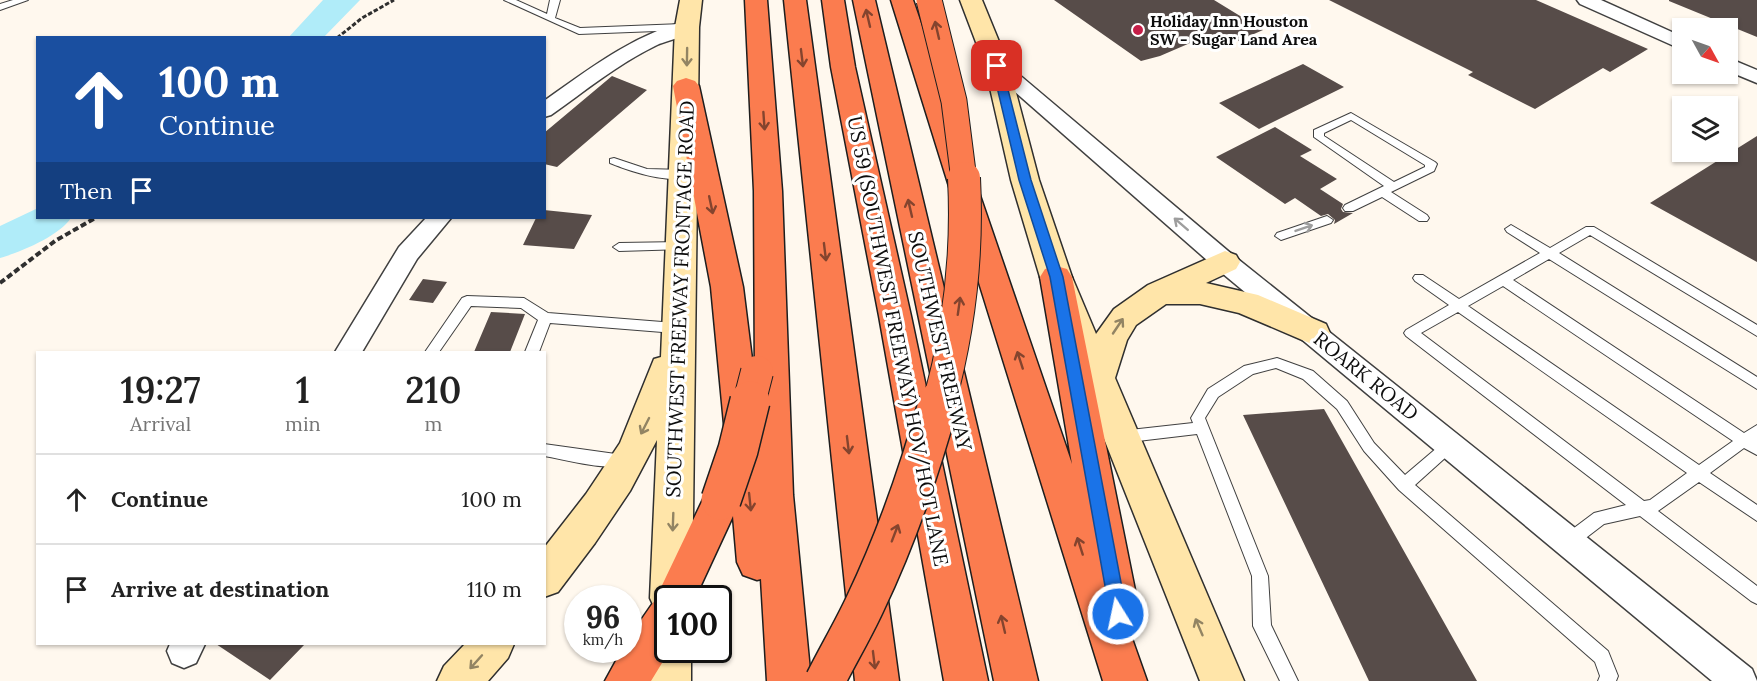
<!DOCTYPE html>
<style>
body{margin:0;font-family:Lora,serif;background:#f2f2f2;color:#222;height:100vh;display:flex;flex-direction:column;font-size:22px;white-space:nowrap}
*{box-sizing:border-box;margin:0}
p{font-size:20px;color:#767676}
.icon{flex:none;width:33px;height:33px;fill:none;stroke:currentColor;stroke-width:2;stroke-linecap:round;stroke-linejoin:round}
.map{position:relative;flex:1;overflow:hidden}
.side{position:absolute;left:36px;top:351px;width:510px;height:294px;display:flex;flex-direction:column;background:#fff;border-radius:0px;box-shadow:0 2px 4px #0004}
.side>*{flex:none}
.banner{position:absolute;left:36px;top:36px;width:510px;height:183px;border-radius:0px;box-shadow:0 2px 4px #0004;background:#1a4fa0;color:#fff;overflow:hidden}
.needle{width:39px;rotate:130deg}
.fabs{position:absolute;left:1672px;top:18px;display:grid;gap:12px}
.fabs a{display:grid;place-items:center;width:66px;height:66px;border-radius:0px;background:#fff;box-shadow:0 2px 4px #0004;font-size:30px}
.speed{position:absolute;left:564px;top:585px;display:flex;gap:12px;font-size:30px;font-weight:700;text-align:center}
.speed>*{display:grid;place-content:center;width:78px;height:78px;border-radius:50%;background:#fff;box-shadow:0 2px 4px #0004;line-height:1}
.speed small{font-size:15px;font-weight:400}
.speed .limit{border:3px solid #111;border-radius:9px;background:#fff;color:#111}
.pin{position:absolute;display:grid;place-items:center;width:51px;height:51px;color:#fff;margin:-26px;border-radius:12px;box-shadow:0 3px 9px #0006}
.me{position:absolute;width:66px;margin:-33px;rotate:350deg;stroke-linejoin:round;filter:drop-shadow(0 0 4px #0008)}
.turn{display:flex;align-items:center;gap:21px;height:126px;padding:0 24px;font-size:27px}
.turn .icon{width:78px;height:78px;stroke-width:2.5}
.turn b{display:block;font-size:42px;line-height:51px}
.then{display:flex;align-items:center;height:57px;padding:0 24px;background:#0003;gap:12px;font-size:22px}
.eta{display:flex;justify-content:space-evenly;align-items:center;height:102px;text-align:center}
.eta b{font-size:36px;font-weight:600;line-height:42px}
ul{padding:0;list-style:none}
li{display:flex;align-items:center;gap:18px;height:90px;padding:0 24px;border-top:2px solid #e0e0e0}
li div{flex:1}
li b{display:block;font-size:22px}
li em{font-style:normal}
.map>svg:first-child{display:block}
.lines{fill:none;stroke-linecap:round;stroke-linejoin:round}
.river{fill:#b0ecf9;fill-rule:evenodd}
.building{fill:#574c49}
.lane-casing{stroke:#404040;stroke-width:2}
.street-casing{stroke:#404040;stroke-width:3}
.secondary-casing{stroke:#2f2f2f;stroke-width:3}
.highway-casing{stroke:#1e1e1e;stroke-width:3}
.path-far1{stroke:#2f2f2f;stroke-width:3;stroke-dasharray:4.5 2;stroke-linecap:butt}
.path{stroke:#2f2f2f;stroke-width:4;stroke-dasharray:6 3;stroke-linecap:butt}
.lane{fill:#fff;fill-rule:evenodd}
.street{fill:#fff;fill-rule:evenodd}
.secondary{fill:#ffe5a9;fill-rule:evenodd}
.highway{fill:#fb7c4f;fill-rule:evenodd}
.highway-bridge-far2-casing{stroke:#1e1e1e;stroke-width:27;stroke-linecap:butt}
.highway-bridge-far1-casing{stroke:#1e1e1e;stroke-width:34;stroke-linecap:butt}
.highway-bridge-casing{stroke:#1e1e1e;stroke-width:42;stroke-linecap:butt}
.highway-bridge-far2{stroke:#fb7c4f;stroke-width:25}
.highway-bridge-far1{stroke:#fb7c4f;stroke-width:32}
.highway-bridge{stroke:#fb7c4f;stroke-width:39}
.oneway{stroke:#84442e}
.oneway2{stroke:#928463}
.oneway3{stroke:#9e9e9e}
.route{fill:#1a73e8;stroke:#114b97;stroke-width:1.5}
.poi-dot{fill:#c51e47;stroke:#fff;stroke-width:2}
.labels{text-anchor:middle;stroke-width:6;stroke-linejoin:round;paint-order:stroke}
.far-poi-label{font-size:16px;font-weight:bold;fill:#0d0d0d;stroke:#fff;text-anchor:start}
.street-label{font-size:20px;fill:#0d0d0d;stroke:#fff}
</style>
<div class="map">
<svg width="1757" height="681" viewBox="0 0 1757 681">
<rect width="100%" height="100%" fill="#fff8ee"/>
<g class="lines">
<!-- river -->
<path class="river" d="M323,0h37l-37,38h-35z
M38,208v10h33c-12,18 -50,34 -71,40v-32z"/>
</g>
<!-- building -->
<path class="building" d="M1054,0h160l49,30 -25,11 -9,-4 -8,3 -10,-6 -51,22 -19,5z
M1329,0h207l112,49 -38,23 -7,-4 -68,41 -67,-34 5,-3z
M1669,0h88v37l-88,-36z
M1303,64l41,23 -85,42 -40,-26z
M612,76l35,14 -90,77 -13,-3v-31z
M1275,127l37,23 -12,6 37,23 -17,10 23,15 -2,5 2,3 10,1 -19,11 1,-4 -7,-6 -7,2 -26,-18 -10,6 -69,-47z
M1757,136v126l-107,-59 40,-25z
M544,210l48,5 -18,34 -51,-4 13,-27h8z
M423,279l24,3 -14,21 -24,-3z
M491,312l34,2 -15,38h-36z
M1324,409l153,272h-108l-126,-266z
M216,644h89l-35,36z"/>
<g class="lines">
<!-- lane casing -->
<g class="lane-casing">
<path id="lane" d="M13,0h15l-28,10v-6z
M504,0h12l31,14 3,-14h10l-5,18 25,10 102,-4 5,3 -5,3 -103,4z
M1351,113l84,49 2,2 -3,7 -43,21 36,23 2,3 -2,3h-8l-37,-24 -29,14h-8l-2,-3 2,-3 39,-19 -70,-49v-7zM1351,120l74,45v2l-31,15 -70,-46v-3z
M614,158l33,11 37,1 6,4c-15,13 -63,-4 -80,-11v-4z
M1327,216l6,4 -2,3 -50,17 -6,-4 2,-3z
M1511,225l39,23 36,-21h8l163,98v11l-167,-101 -31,18 198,124v12l-208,-130 -36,21 231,153 13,-8v30l-13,-7 -34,25 47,32v16l-58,-39 -41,29 99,75v18l-6,-3 -111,-85 -36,8 -30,23 -6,2 -6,-2 -2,-5 2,-5 32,-24 32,-8 -220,-169 -2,-3 2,-3 43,-25 -34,-24 -2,-3 2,-3h8l36,24 81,-46 -33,-21 -2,-3zM1503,286l230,155 -34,24 -231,-159zM1458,312l229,161 -37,27 -6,1 -223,-168z
M681,242l4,1 2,3 -2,3 -66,2 -6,-4 6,-4z
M467,296l57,2 24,15 127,10 7,5 -7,5 -125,-10 -11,29h-14l13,-32 -17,-12 -50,-2 -32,46h-14l37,-54z
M1277,358l36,13 34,30 27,42 31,32 40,-34 5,-2 5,2 2,4 -2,4 -40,36 193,166 10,25 -2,5h-18l2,-5 -5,-14 -196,-172 -35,-39 -27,-42 -34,-30 -27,-11 -23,6 -35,23 -13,21 63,158 3,49 27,56h-18l-27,-55 -1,-50 -55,-142 -76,9 -5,-2 -2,-4 2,-4 5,-2 72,-8 -2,-5 17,-29 36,-23z
M544,444l86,12 3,4 -3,4c-22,8 -62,-4 -86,-8z"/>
</g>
<!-- street casing -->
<g class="street-casing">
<path id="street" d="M1577,0h24l82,37v13l-103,-46z
M687,21l7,2 3,4c-7,10 -31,13 -42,19 -37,18 -70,45 -104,69l-7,2v-16c45,-32 89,-66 143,-80z
M1728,58l29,12v13l-29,-12z
M997,60l7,2 230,194 518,413 5,12h-45l-496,-413 -226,-198 -3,-4 3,-4z
M426,218h25l-34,41 -55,93h-27l64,-105z
M170,644h35l-9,19 -12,5 -12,-5 -5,-12z"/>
</g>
<!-- secondary casing -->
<g class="secondary-casing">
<path id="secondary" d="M680,0h22l-3,27 -7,571h-24v18l-12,-5 -6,-13 7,-158 -27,51 -35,52 -37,49 -14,5v-49l42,-54 34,-51 34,-84 7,-2 14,-330z
M960,0h22l27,66 30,114 33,97 24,57 18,-25 34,-24 77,-34 11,4 4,7 -4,7 -30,14 52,12 68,29 4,9 -4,9 -12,3 -75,-32 -39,-9h-34l-30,21 -9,15 -12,38 129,303h-44l-160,-404 -29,-97 -26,-114z
M668,631v19h23v31h-44l2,-31 6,-14z
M465,644h49l-6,14 -20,23h-51l7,-15z"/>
</g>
<!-- highway casing -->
<g class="highway-casing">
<path id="highway" d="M745,0h22l15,191 11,304 18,186h-44l-6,-102 -4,1 -14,-5 -6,-13 -4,-46 -38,82h-27v52h2l-19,31h-46l17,-31h6v-11l27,-39 53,-111 13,-5 9,3 -19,-200 -38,-201 4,-5 9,-3 9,3 4,5 44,201 12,96 -1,-192z
M784,0h22l93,681h-44z
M822,0h22l11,67 56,249 77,365h-44l-65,-365 -48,-249z
M853,0h22l163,681h-44z
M891,0h22l159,464 -32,-187 5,-8 11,-3 11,3 5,8 65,323 -6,13 -7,3 23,65h-44z"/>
</g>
<!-- path-far1 -->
<path class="path-far1" d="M337,38l25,-20 32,-18"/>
<!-- path -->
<path class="path" d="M0,283l55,-42 40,-23"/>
<!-- lane -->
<use href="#lane" class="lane"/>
<!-- street -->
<use href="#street" class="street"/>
<!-- secondary -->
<use href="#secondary" class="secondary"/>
<!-- highway -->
<use href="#highway" class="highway"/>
<!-- highway-bridge-far2 casing -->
<g class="highway-bridge-far2-casing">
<path id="highway-bridge-far2" d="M929,0l25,101 10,79"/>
</g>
<!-- highway-bridge-far1 casing -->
<g class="highway-bridge-far1-casing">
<path id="highway-bridge-far1" d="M749,403l8,-31
M939,403c20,-73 29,-149 25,-225"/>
</g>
<!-- highway-bridge casing -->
<g class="highway-bridge-casing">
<path id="highway-bridge" d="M721,500l17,-50 12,-49
M825,681c13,-26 28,-51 40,-77 31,-65 55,-134 74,-203"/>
</g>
<!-- highway-bridge-far2 -->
<use href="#highway-bridge-far2" class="highway-bridge-far2"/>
<!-- highway-bridge-far1 -->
<use href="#highway-bridge-far1" class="highway-bridge-far1"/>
<!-- highway-bridge -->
<use href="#highway-bridge" class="highway-bridge"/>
</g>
<!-- one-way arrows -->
<defs><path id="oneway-shaft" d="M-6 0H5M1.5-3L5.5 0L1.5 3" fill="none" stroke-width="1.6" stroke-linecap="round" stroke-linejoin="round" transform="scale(1.5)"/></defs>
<g class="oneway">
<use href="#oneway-shaft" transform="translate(868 18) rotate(-103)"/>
<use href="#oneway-shaft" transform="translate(937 30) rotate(-103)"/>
<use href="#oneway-shaft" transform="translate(802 58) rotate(83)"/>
<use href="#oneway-shaft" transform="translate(764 121) rotate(86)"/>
<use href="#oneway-shaft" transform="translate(711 205) rotate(78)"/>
<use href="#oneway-shaft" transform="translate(910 208) rotate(-103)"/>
<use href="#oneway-shaft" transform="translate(825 252) rotate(83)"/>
<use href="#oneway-shaft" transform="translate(959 306) rotate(-82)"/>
<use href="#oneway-shaft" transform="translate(1020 360) rotate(-108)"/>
<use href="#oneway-shaft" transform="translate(848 445) rotate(83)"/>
<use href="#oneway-shaft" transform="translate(750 502) rotate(84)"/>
<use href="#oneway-shaft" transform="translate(895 533) rotate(-69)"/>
<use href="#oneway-shaft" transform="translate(1080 546) rotate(-108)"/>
<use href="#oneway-shaft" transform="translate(1003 624) rotate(-103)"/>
<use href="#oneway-shaft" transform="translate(874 660) rotate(83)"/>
</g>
<g class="oneway2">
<use href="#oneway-shaft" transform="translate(687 57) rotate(91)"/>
<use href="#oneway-shaft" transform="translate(1118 326) rotate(-56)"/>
<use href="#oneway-shaft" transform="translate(645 426) rotate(117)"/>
<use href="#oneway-shaft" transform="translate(673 522) rotate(92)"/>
<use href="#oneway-shaft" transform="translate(1199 627) rotate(-113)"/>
<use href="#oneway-shaft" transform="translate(476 662) rotate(132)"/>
</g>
<g class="oneway3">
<use href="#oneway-shaft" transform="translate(1181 224) rotate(-139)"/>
<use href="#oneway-shaft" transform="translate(1304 228) rotate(-19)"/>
</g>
<!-- route -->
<path class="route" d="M994,64l8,2 29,114 32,97 64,337 -3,5 -6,3 -6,-3 -2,-5 -60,-337 -31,-97 -27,-114z"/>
<!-- markers -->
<circle class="poi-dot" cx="1138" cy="30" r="6"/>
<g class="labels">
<!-- far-poi labels -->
<g class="far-poi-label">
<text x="1150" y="27">Holiday Inn Houston<tspan x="1150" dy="18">SW - Sugar Land Area</tspan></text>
</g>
<!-- street labels -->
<g class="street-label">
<text transform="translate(680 299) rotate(-88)" y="7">SOUTHWEST FREEWAY FRONTAGE ROAD</text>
<text transform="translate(898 341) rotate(79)" y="7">US 59 (SOUTHWEST FREEWAY) HOV/HOT LANE</text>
<text transform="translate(940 341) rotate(77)" y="7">SOUTHWEST FREEWAY</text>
<text transform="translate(1366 376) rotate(39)" y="7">ROARK ROAD</text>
</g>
</g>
</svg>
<div class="fabs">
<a><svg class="needle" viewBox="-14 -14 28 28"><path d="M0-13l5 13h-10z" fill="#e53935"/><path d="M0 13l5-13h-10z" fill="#767676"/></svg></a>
<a><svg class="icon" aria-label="layers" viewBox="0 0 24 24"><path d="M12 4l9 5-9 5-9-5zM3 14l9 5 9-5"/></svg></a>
</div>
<div class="speed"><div>96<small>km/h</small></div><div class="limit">100</div></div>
<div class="pin" style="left:997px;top:66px;background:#d93025"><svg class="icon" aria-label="arrive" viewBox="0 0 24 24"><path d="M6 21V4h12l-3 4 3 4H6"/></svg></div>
<svg class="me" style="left:1118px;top:614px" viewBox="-20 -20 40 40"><circle r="17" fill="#1a73e8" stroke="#fff" stroke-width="3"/><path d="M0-11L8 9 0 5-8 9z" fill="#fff"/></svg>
<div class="banner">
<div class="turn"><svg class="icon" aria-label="ahead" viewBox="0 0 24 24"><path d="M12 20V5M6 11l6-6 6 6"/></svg><div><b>100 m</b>Continue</div></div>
<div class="then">Then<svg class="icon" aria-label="arrive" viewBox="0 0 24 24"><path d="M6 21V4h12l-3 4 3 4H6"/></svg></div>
</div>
<section class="side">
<div class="eta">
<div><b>19:27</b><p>Arrival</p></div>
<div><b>1</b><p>min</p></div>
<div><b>210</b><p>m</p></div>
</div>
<ul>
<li><svg class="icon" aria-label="ahead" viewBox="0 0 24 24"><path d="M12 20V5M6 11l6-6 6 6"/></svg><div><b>Continue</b></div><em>100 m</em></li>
<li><svg class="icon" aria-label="arrive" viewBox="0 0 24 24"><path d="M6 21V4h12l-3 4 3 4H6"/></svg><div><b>Arrive at destination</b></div><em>110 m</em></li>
</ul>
</section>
</div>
